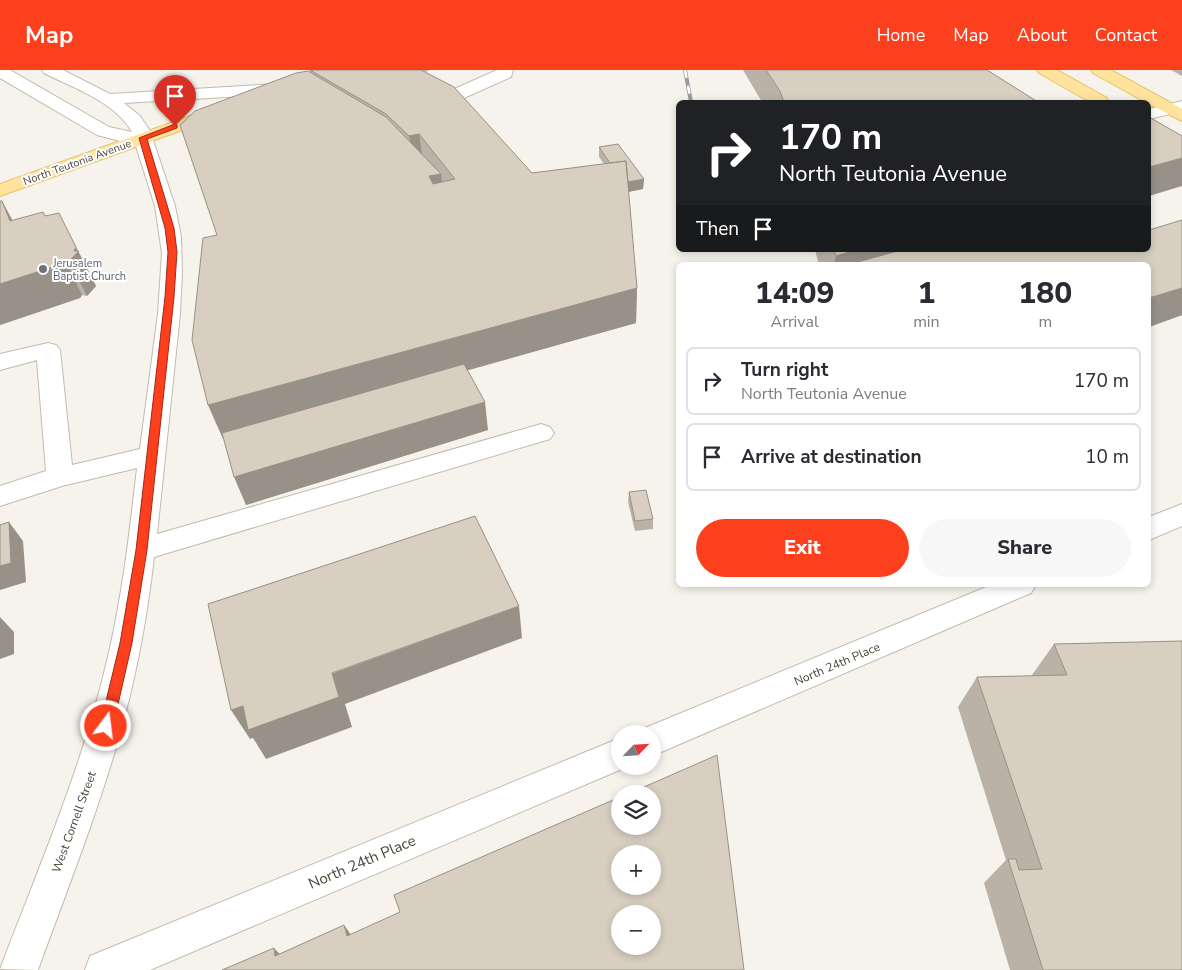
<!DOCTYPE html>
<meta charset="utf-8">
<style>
body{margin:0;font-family:"Nunito Sans",sans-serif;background:#f7f7f7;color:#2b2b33;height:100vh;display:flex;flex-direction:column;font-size:19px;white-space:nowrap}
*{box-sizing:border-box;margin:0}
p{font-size:16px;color:#7c7c81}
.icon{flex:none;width:28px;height:28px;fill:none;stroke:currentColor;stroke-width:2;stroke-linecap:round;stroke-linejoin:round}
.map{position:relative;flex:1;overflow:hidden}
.panel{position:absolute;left:676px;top:192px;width:475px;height:325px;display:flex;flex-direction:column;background:#fff;border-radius:8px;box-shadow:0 2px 8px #0003}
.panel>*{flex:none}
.guide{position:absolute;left:676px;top:30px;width:475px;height:152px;border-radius:8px;box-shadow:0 2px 8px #0003;background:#202124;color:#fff;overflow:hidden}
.needle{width:32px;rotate:65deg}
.controls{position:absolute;left:611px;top:655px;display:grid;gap:10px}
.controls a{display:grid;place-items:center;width:50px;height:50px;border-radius:50%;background:#fff;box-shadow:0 2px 8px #0003;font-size:25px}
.pin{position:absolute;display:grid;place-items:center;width:42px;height:42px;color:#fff;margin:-51px -21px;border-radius:50% 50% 50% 0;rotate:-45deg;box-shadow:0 0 5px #0007}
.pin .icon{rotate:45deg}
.me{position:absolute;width:55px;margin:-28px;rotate:15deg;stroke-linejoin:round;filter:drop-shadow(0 0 4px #0008)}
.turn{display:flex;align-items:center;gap:18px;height:105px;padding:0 20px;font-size:22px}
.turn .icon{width:65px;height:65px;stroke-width:2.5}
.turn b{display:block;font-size:35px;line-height:42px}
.then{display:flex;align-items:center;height:48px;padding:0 20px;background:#0003;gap:10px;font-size:19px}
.eta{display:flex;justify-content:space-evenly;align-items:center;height:85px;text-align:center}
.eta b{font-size:30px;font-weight:800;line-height:35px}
.button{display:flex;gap:10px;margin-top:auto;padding:10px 20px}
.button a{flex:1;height:58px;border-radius:30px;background:#fc3f1d;color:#fff;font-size:20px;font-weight:800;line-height:58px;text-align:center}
.button a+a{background:#f7f7f7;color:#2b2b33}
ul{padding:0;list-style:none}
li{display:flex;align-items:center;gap:15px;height:68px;margin:0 10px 8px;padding:0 10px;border:2px solid #e1e1e2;border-radius:8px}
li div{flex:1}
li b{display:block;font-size:19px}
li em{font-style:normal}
header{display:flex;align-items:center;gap:30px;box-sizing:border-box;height:70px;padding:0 25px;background:#fc3f1d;color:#fff}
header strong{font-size:24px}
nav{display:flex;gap:28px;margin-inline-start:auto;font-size:18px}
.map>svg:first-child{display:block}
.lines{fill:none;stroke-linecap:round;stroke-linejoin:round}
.minor-casing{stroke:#c2bbae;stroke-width:2}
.major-casing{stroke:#e6c16a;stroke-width:2}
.minor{fill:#fff;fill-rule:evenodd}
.major{fill:#ffe39c;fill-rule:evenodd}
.rail-casing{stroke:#9a9a9a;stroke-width:4}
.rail{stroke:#fff;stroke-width:2.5;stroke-dasharray:8;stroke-linecap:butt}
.wall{fill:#bab2a6}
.shaded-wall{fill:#979187}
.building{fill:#d8cfc1;stroke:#979187;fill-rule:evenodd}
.route{fill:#fc3f1d;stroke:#a42913}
.worship-dot{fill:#6b7280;stroke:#fff;stroke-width:2}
.labels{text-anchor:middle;stroke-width:4;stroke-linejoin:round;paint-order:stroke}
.far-street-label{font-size:11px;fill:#4b4439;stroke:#fff}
.far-worship-label{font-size:11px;fill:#5b616d;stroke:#fff;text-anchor:start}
.street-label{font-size:12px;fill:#4b4439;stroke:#fff}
.near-street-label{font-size:15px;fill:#4b4439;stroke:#fff}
</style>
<header>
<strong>Map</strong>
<nav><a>Home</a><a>Map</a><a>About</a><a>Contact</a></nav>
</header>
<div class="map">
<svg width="1182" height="900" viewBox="0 0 1182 900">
<rect width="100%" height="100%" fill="#f6f3ec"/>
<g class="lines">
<!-- minor casing -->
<g class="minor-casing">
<path id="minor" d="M0,0h10l99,57 23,5c-18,-31 -57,-43 -88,-59l-2,-3h21l47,24 166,-10 6,1 2,4 -2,4 -6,1 -152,9 16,13 10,15 25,75 6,31 1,36 -2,41 -23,220 384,-110 9,3 4,6 -4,6 -396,118c-7,63 -19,126 -37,187 -22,76 -52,151 -79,226l-38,-1c37,-97 78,-192 103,-292 18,-69 26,-139 34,-209l-75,18 -62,20v-20l46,-15 -9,-111 -37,10v-16l48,-11 8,2 4,5 12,115 68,-16 18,-135 4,-61 -7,-47 -20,-63 -15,-2 -23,-6 -97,-57z
M497,0h16l-2,7 -65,29h-12l-2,-4 2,-4z
M1182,31v10l-33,8v-10z
M1182,434v22l-33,14v-23z
M991,515h45l-5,8 -379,163v-22h-13l1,-4z
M620,668v28h9l-479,204h-65l5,-14z"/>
</g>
<!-- major casing -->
<g class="major-casing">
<path id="major" d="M1037,0h20l50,28 2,4h-19l-51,-29z
M1091,0h20l71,39v12l-33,-17v-2h-4l-52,-29z
M215,37l6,1 3,4 -3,4 -221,80v-12z"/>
</g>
<!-- minor -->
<use href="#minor" class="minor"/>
<!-- major -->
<use href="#major" class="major"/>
<!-- rail casing -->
<g class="rail-casing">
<path id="rail" d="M685,0l6,32"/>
</g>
<!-- rail -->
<use href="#rail" class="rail"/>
</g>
<!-- wall -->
<path class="wall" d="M309,0h121l-5,2 107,101 72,-9 -5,-7v-10l45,32 -1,10 -15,3 9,96 -1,35 -169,47 21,60 -242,75 -22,-66h-1l87,-367z
M743,0h244l51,32h-276z
M1171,0h11v6z
M2,131l11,20 32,-5 33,35 18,35 -9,10 -5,-1 -2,3 -80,27z
M1182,150v95l-33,12v-62h-330l-4,-15h334z
M629,422l24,27v10l-18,2 -7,-29z
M1182,571v329h-172l-26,-87 22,-23 -48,-153 19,-30 55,-1v-1l22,-31z"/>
<!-- shaded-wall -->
<path class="shaded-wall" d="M419,64l5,33 -9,2 -6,-33z
M1182,88v28l-33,10v-29z
M441,104l4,33 -16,-31z
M644,109l-1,10 -20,4v-10z
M2,131l18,34 -10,-14z
M76,177l20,39 -9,10 -18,-35z
M856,180h109l-52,15h-79l2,-9z
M65,190l17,35 -2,3 -80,27v-41z
M637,218l-1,35 -413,116 -15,-34z
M1182,218v27l-33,12v-29z
M485,332l3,28 -242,75 -12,-28z
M9,452l14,19 3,41 -26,8v-24z
M519,536l3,32 -177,66 7,23 -86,32 -13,-21 -3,1 -19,-29z
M0,547l14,15v22l-14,5z
M344,855l15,21 -12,-10z
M274,878l19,20 -18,-12z"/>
<!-- building -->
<path class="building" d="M310,0h111l33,17 78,86 94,-12 11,127 -429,117 -16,-65 11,-102 14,-3 -37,-110 15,-14 101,-38 12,-2 78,46 55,57 -12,2 4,8 22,-5 -36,-45 -10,2 -23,-22z
M766,0h221l51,32h-254l-4,-11z
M1149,47l33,19v22l-33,9z
M618,74l26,35 -16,3 -2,-21 -16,2 -11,-16z
M0,131h2l8,20 33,-9 2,4 14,-3 17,34 -2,4h5l-10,10 -4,-1 -3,4 -62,20z
M1182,150v68l-33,10v-33h-302l54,-15h248v-20z
M834,180h22l-20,6z
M464,294l21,38 -251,75 -12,-44z
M646,420l7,29 -18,2 -6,-29z
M475,446l44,90 -187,67 7,24 -91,33 -5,-24 -12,4 -23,-106z
M9,452l2,41 -11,3v-41z
M1182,571v329h-139l-35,-111h8l3,11 23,-1 -65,-192 90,-2 -13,-31z
M717,685l27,215h-522l52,-22 1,8 69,-31 3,11 53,-24 -6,-17 226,-98v29h32v-32h-24zM620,784h32v32h-32zM620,844h32v32h-32z"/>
<!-- route -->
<path class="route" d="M175,54l2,1v3l-30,11 27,89 3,24 -3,45 -27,253 -15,93 -19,83 -2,4 -5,2 -4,-2 -2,-4 20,-83 16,-93 29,-253 3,-45 -3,-24 -26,-90z"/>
<!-- markers -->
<circle class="worship-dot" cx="43" cy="199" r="5"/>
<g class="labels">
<!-- far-street labels -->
<g class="far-street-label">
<text transform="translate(77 92) rotate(-20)" y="4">North Teutonia Avenue</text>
</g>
<!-- far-worship labels -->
<g class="far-worship-label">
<text x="53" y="197">Jerusalem<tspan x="53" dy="13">Baptist Church</tspan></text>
</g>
<!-- street labels -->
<g class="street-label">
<text transform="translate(837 594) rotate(-23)" y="4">North 24th Place</text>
<text transform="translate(74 752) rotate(-70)" y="4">West Cornell Street</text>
</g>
<!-- near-street labels -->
<g class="near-street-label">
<text transform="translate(362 792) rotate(-23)" y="5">North 24th Place</text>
</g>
</g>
</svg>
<div class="controls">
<a><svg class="needle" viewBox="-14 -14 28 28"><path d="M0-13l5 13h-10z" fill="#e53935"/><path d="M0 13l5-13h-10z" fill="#7c7c81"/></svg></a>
<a><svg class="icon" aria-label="layers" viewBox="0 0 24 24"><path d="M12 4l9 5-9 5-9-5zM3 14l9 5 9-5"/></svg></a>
<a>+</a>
<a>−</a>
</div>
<div class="pin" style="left:175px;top:56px;background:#d93025"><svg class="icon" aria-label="arrive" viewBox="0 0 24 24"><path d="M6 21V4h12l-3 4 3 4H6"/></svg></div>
<svg class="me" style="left:106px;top:656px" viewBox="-20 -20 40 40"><circle r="17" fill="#fc3f1d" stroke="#fff" stroke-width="3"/><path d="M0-11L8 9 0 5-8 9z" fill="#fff"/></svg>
<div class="guide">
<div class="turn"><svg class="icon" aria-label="right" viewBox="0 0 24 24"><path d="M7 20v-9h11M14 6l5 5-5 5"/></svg><div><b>170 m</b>North Teutonia Avenue</div></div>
<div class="then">Then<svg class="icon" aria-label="arrive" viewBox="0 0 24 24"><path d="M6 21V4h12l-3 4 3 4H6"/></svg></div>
</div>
<section class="panel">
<div class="eta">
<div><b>14:09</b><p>Arrival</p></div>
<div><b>1</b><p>min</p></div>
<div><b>180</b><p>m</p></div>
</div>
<ul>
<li><svg class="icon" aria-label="right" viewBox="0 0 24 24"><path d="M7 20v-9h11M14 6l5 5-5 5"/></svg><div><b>Turn right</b><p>North Teutonia Avenue</p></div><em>170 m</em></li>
<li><svg class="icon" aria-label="arrive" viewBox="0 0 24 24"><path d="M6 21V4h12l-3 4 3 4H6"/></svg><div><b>Arrive at destination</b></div><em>10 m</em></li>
</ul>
<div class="button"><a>Exit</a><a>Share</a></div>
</section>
</div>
